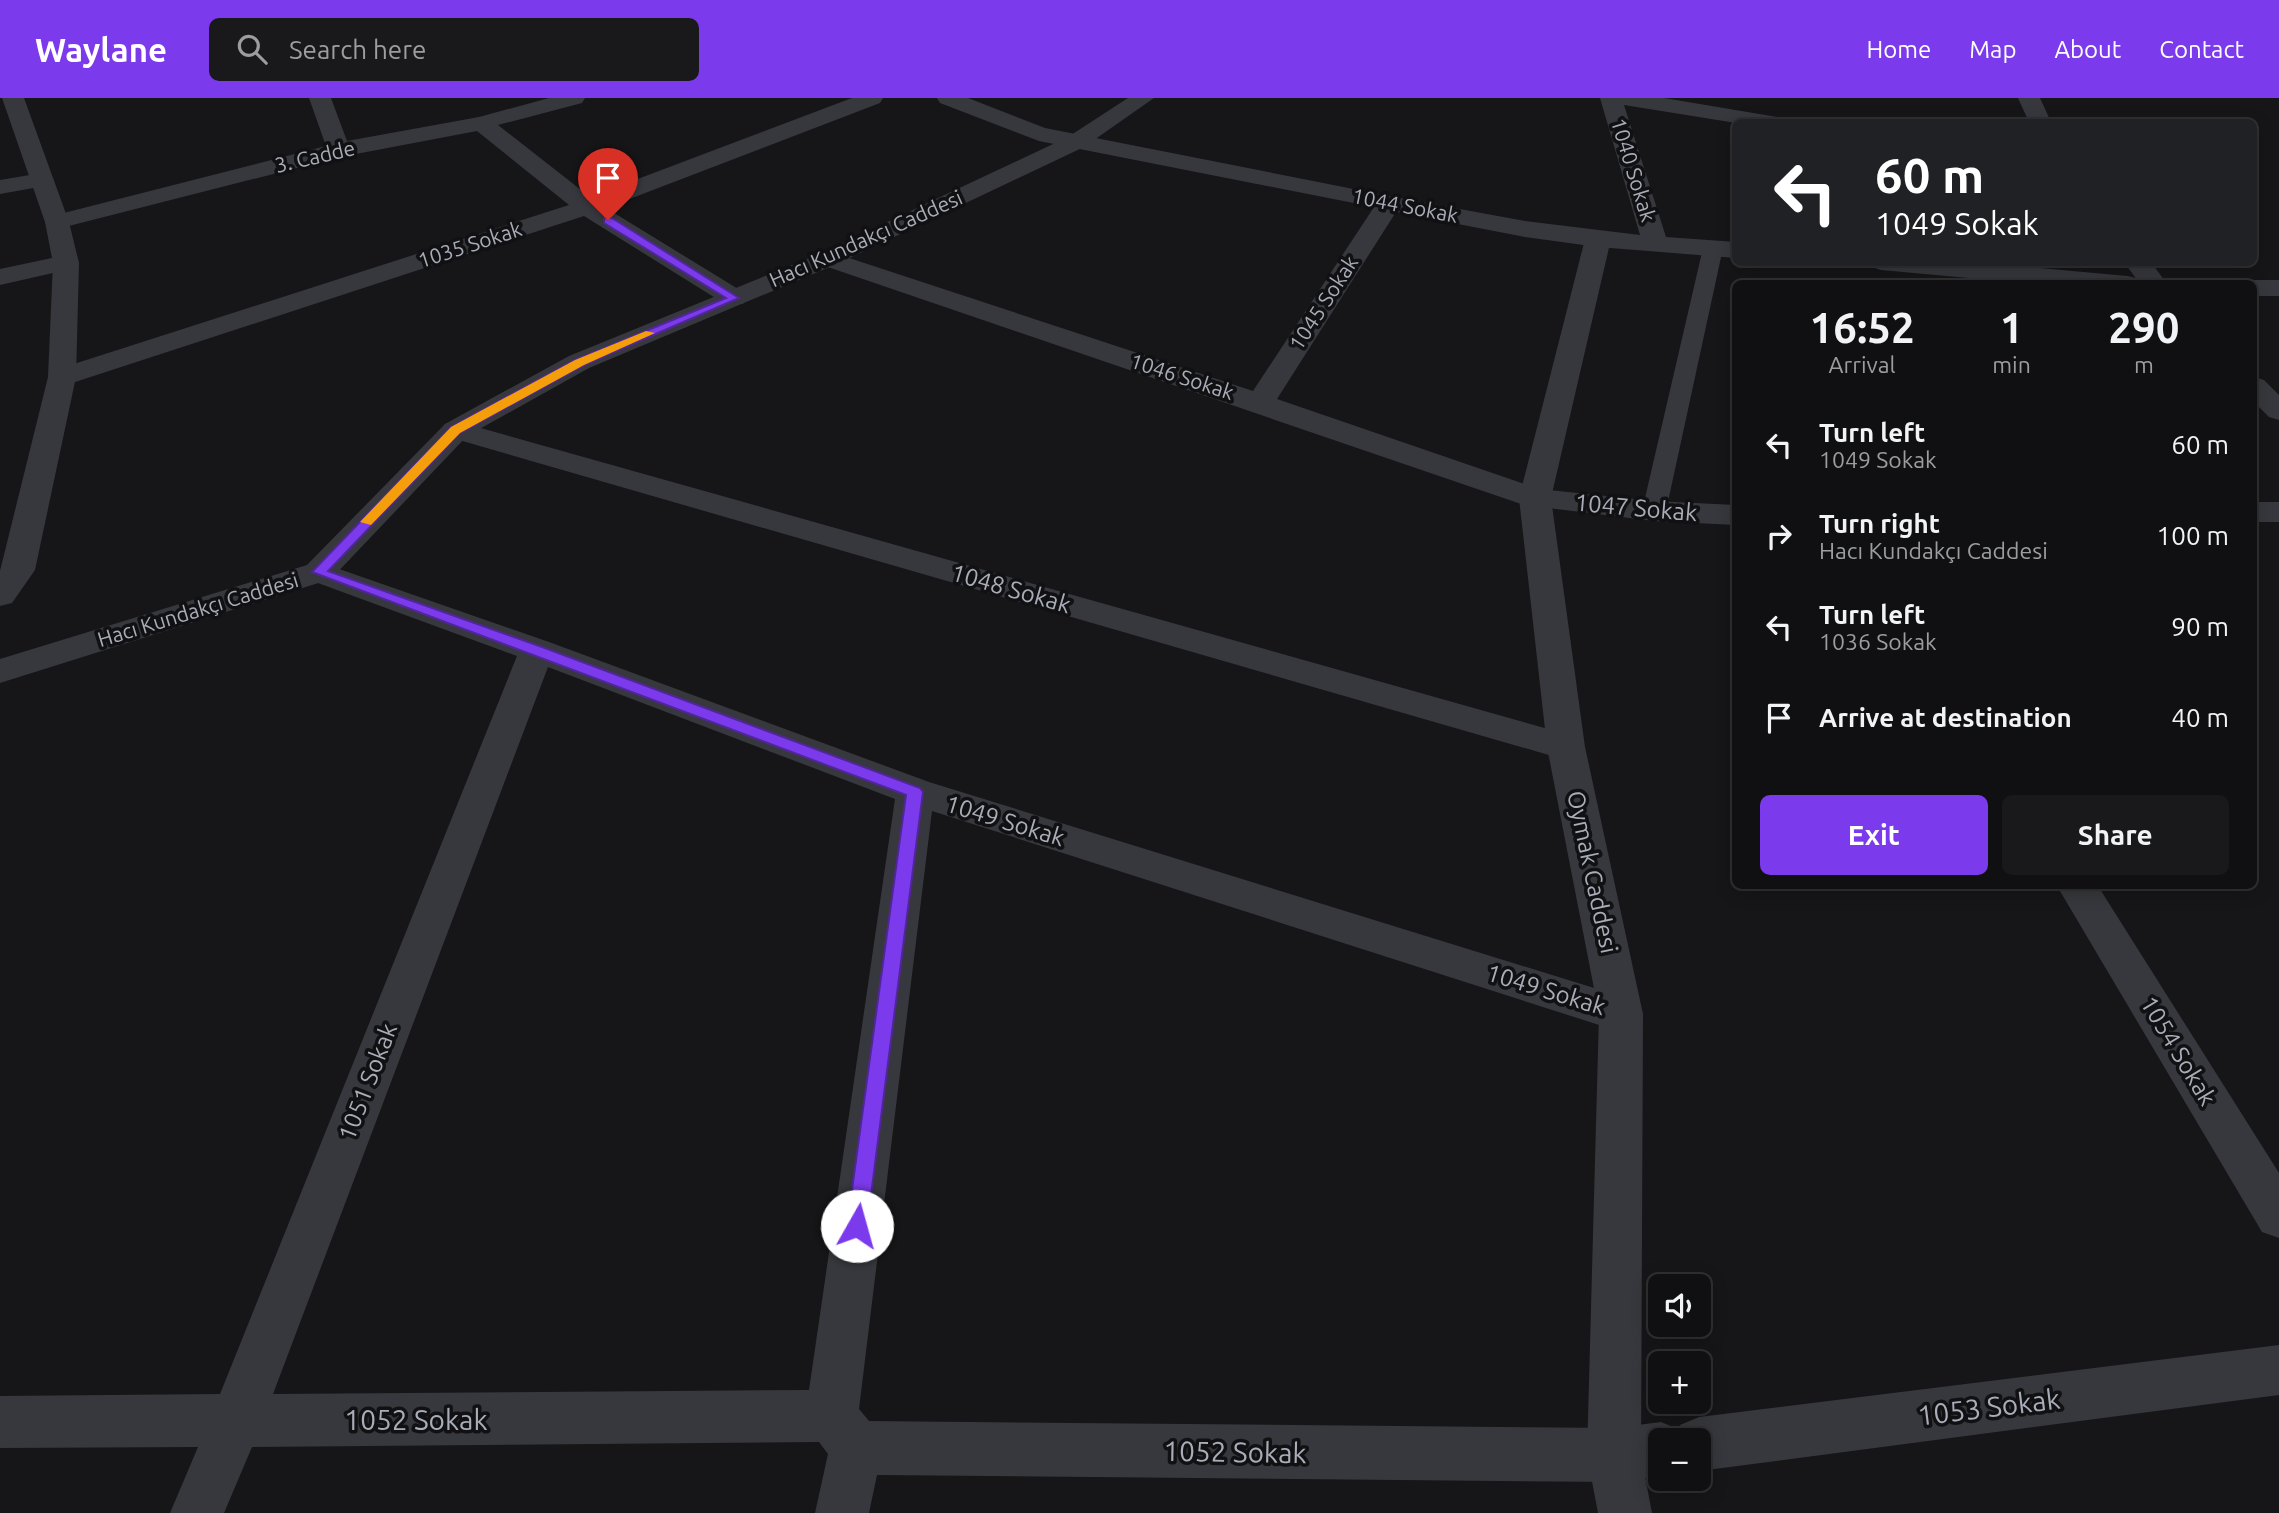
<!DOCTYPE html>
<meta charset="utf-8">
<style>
body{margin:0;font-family:Ubuntu,sans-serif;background:#19191b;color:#f1f3f6;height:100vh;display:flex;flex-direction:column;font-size:26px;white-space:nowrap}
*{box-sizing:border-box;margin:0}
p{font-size:23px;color:#9c9d9f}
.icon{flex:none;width:38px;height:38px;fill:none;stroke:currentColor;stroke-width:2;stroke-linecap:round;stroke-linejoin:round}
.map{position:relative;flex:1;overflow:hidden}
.sheet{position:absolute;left:1732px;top:182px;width:525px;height:609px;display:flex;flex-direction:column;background:#101012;border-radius:10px;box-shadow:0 4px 18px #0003,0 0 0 2px #303032}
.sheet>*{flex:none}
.banner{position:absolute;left:1732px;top:21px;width:525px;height:147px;border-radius:10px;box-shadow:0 4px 18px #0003,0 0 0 2px #303032;background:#202124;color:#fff;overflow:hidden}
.controls{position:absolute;left:1648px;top:1176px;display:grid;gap:14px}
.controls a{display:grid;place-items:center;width:63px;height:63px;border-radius:10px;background:#101012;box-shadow:0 4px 18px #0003,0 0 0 2px #303032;font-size:35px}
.pin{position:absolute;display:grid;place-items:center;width:60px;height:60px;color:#fff;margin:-72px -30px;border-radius:50% 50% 50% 0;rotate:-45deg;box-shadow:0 0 7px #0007}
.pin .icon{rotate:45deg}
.me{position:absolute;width:77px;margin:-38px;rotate:7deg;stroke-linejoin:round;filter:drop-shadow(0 0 5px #0008)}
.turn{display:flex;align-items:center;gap:24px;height:147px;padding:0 28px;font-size:32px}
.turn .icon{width:91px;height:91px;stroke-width:2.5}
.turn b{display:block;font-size:49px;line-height:60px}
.eta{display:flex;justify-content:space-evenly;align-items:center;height:119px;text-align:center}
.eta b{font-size:42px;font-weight:600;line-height:49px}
.cta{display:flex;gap:14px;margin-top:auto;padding:14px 28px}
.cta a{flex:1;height:80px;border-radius:10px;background:#7c3aed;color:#fff;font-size:28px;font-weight:600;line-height:80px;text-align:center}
.cta a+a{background:#19191b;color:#f1f3f6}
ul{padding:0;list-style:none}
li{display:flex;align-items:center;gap:21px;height:91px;padding:0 28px}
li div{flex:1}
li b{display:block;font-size:26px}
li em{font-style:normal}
header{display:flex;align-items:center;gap:42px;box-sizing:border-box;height:98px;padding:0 35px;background:#7c3aed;color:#fff}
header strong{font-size:33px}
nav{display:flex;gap:38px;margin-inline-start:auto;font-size:24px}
.search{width:490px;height:63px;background:#19191b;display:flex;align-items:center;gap:18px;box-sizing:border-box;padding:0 24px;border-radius:10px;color:#9c9d9f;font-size:26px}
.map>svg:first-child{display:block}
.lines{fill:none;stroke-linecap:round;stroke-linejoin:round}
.service{fill:#37383d;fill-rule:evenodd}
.minor{fill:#37383d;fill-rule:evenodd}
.tertiary{fill:#37383d;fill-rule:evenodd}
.route{fill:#7c3aed;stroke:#51269a;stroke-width:2}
.slow{fill:#f59e0b}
.labels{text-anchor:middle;stroke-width:7;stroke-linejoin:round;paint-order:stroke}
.far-street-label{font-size:21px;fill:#a8adb8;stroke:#111113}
.street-label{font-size:24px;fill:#a8adb8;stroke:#111113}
.near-street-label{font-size:28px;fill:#a8adb8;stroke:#111113}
</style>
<header>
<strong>Waylane</strong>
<div class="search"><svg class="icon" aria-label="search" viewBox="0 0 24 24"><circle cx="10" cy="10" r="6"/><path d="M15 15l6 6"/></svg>Search here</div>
<nav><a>Home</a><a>Map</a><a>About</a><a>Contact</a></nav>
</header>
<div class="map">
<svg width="2279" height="1415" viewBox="0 0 2279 1415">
<rect width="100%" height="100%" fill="#161618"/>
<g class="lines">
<!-- service -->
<path class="service" d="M1713,144l10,6 -57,263 -3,5h-18l-3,-5 61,-263z"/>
<!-- minor -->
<path class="minor" d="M309,0h22l16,43 132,-24 70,-19h36l-3,5 -84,22 92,72 262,-99h31l-3,5 -274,105 137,84 4,6 -4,6h-18l-141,-88 -512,167 -10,3 -10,-3 -4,-6 4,-6 517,-166 -92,-74 -137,26 -283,72 -9,-2 -3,-5 3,-5 278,-71z
M937,0h31l77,30 344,68 136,25 115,14 -40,-137h64l113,19 3,5 -44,1 -112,-18 42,132 70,5v16l-138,-11 -73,-10 -129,-25 -119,187 262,90 115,12 82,4v20l-82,-4 -130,-16 -705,-241 -4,-5 4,-5h18l416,137 121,-184 -335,-66 -99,-38z
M42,75l8,2 4,5 -4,5 -50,9v-14z
M66,157l9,3 4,5 -4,5 -75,17v-16z
M1868,164h106l153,14 9,2 4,6h-106l-153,-14 -9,-3z
M2254,182h25v16h-25v-12h-10z
M456,323l1110,313 13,4 6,9 -6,9 -13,4 -1121,-324 -4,-6 4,-6z
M2254,404h25v20h-25z
M319,464l230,80 380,140 707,219 7,13 -7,13 -15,5 -689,-221 -73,598 10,12 745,7 47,-6 17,7 2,-4 19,-8 580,-72v50l-580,76v-31h-38v36l-47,6 -737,-7 -8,38h-54l13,-59 -9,-12 -567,5 -28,66h-54l28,-66 -198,1v-52l220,-2 297,-738 -210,-77 -5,-7 5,-7zM548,569l347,132 -86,591 -536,4z
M2057,788h41l181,287v65l-17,-6z"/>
<!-- tertiary -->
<path class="tertiary" d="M2,0h22l45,124 10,41 -3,114 -41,193 -23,33 -12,3v-35l48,-194 5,-114 -8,-41z
M1128,0h26l-70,49 -247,117 -248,104 -122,68 -136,143 -331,104v-24l307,-94 138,-141 124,-68 250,-102 249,-117z
M2018,0h22l11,24h-22z
M1598,133l9,3 4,5 -60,259 34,249 58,267 -2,441 11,58h-54l-11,-58 12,-441 -52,-267 -28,-249 66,-259 4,-5z
M2124,164h27l16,22h-27z
M2254,279l10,3 15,15v25l-10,-3 -15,-15z"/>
</g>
<!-- route -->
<path class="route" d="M604,120h8l127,80 -155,67 -124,68 -132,138 214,76 378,141 3,4 -56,434 -3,7 -7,3 -7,-3 -3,-7 59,-431 -594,-223 139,-145 124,-67 151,-62 -122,-75z"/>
<!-- slow -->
<path class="slow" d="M646,233l9,2 -71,32 -124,68 -89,92 -11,-3 91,-95 124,-67z"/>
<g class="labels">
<!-- far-street labels -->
<g class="far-street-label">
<text transform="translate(315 59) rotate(-13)" y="7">3. Cadde</text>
<text transform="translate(1633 72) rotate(73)" y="7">1040 Sokak</text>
<text transform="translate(1405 108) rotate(11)" y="7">1044 Sokak</text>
<text transform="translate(866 141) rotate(-24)" y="7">Hacı Kundakçı Caddesi</text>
<text transform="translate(470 147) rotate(-18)" y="7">1035 Sokak</text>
<text transform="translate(1324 205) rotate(-57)" y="7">1045 Sokak</text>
<text transform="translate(1182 279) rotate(18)" y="7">1046 Sokak</text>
<text transform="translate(198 512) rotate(-17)" y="7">Hacı Kundakçı Caddesi</text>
</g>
<!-- street labels -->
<g class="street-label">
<text transform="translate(1636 410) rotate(5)" y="8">1047 Sokak</text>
<text transform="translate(1011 491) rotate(16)" y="8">1048 Sokak</text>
<text transform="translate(1005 723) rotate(17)" y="8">1049 Sokak</text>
<text transform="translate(1592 774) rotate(78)" y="8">Oymak Caddesi</text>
<text transform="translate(1546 892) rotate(17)" y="8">1049 Sokak</text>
<text transform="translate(2178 953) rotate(59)" y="8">1054 Sokak</text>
<text transform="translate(368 984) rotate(-69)" y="8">1051 Sokak</text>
</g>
<!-- near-street labels -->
<g class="near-street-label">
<text transform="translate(1989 1309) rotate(-7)" y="10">1053 Sokak</text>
<text x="416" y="1332">1052 Sokak</text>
<text transform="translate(1235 1354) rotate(1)" y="10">1052 Sokak</text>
</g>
</g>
</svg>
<div class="controls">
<a><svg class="icon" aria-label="sound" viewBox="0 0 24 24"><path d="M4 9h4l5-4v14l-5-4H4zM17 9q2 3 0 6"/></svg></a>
<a>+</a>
<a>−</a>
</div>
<div class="pin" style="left:608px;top:122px;background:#d93025"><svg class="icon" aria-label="arrive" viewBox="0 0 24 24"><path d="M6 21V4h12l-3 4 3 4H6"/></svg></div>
<svg class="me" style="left:857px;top:1128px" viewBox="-20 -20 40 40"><circle r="19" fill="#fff"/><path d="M0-13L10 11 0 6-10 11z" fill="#7c3aed"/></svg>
<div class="banner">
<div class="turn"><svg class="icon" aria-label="left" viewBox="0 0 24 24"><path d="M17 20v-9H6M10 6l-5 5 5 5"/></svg><div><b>60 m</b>1049 Sokak</div></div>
</div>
<section class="sheet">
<div class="eta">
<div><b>16:52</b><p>Arrival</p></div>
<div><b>1</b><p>min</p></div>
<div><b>290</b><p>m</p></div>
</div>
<ul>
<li><svg class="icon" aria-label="left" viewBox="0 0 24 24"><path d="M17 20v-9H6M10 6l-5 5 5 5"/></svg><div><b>Turn left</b><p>1049 Sokak</p></div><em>60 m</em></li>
<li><svg class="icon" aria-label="right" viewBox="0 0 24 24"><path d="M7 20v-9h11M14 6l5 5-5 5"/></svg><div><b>Turn right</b><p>Hacı Kundakçı Caddesi</p></div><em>100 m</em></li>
<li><svg class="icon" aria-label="left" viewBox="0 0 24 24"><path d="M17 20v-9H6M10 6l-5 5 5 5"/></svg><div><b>Turn left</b><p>1036 Sokak</p></div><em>90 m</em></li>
<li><svg class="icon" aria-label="arrive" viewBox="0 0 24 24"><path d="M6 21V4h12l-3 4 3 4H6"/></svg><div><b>Arrive at destination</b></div><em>40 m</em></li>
</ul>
<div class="cta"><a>Exit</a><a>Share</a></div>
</section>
</div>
